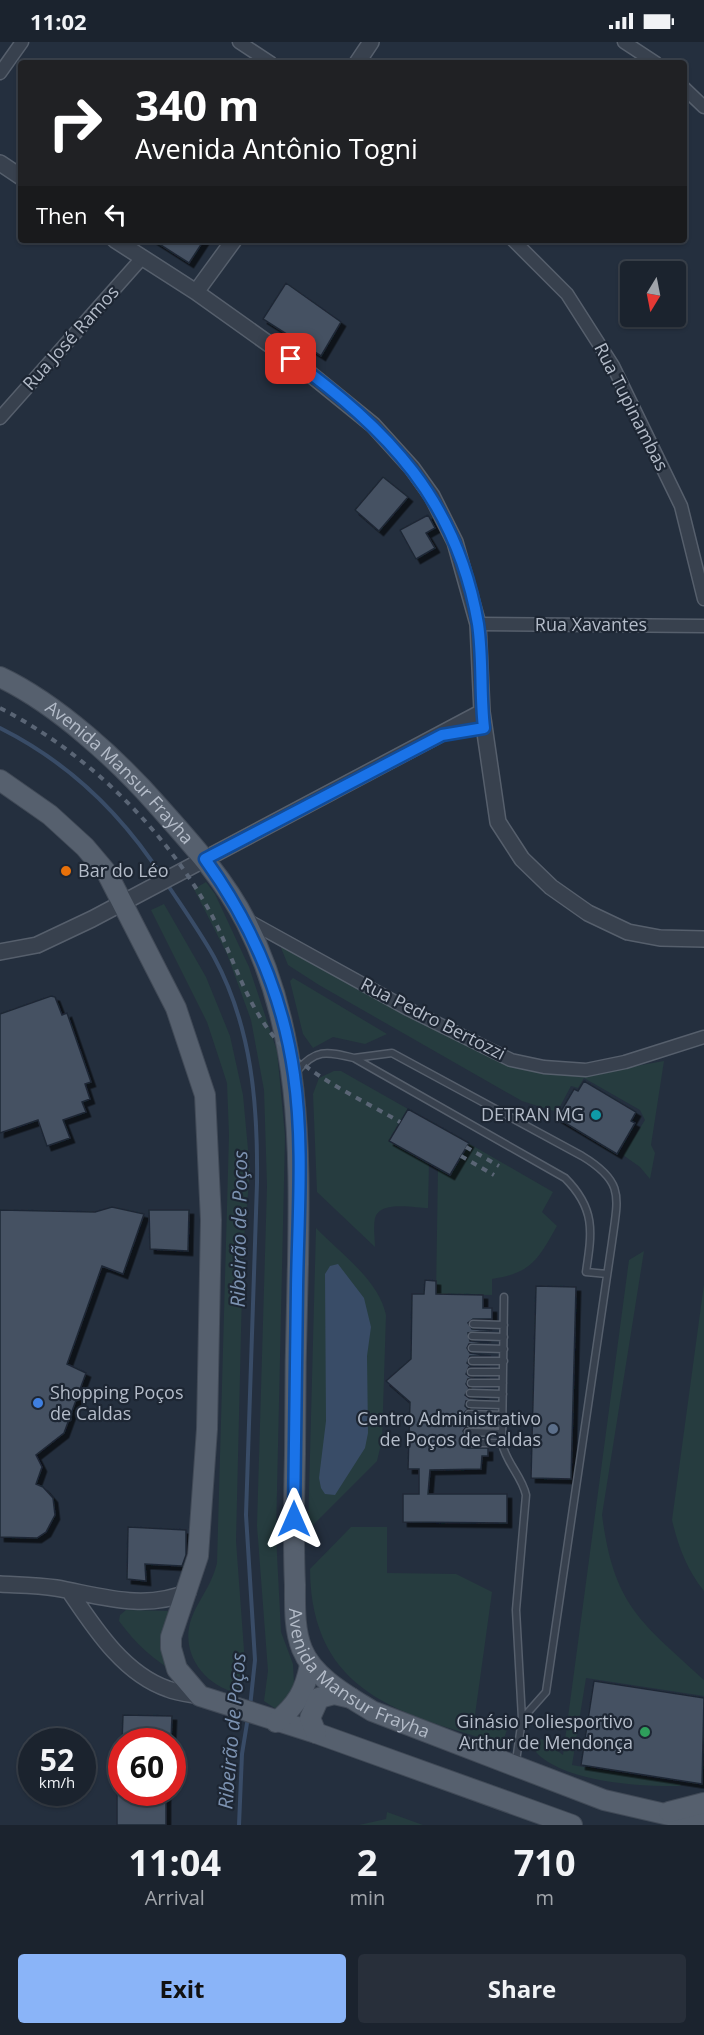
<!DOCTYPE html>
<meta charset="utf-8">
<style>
body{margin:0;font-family:"Open Sans",sans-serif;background:#282f3a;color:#f1f3f6;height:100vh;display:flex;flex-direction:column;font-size:22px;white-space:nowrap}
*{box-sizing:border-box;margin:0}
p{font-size:20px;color:#a0a4aa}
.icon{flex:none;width:33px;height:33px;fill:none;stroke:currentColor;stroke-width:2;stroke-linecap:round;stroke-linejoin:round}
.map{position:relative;height:1783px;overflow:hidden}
.details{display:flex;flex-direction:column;background:#1b232e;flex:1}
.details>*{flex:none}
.banner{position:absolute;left:18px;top:18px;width:669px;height:183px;border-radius:6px;box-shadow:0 2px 4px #0004,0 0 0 2px #39404a;background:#202124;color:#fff;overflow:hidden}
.needle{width:39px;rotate:190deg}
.fabs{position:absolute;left:620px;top:219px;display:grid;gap:12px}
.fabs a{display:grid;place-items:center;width:66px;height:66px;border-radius:6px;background:#1b232e;box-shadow:0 2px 4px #0004,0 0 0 2px #39404a;font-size:30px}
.speed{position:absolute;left:18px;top:1686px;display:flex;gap:12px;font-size:30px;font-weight:700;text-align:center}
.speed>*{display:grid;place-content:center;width:78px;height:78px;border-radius:50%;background:#1b232e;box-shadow:0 2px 4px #0004,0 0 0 2px #39404a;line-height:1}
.speed small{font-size:15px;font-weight:400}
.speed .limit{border:9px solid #d22;background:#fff;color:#111}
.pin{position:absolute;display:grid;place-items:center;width:51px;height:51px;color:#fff;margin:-26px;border-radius:12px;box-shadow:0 3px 9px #0006}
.me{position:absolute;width:66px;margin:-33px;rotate:0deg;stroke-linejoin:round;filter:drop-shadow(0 0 4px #0008)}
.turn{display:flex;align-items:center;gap:21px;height:126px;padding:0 18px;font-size:27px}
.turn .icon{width:78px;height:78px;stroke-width:2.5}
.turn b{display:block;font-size:42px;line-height:51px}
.then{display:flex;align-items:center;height:57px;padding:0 18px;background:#0003;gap:12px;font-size:22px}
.eta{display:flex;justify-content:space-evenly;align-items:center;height:102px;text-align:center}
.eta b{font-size:36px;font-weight:700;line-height:42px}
.button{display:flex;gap:12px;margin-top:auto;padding:12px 18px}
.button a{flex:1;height:69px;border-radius:6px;background:#8ab4f8;color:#111;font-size:24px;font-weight:700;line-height:69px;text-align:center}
.button a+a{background:#282f3a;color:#f1f3f6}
.status{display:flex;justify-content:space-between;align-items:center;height:42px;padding:0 30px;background:#1b232e;direction:ltr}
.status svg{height:16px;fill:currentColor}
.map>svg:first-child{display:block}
.green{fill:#263c3f}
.water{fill:#394c67}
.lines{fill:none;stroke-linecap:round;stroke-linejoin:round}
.stream{stroke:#394c67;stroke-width:4}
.building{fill:#455162;stroke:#1f2835;stroke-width:1.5;filter:url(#shadow)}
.service-casing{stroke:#565f6c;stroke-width:9}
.minor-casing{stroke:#565f6c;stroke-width:15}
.tertiary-casing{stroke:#565f6c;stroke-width:18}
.primary-casing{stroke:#414a57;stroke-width:22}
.service{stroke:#38414e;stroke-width:6}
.minor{stroke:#38414e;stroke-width:12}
.tertiary{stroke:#38414e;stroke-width:15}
.primary{stroke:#56606e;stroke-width:20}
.rail{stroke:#5a6575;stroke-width:4;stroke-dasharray:6 6;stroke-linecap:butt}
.route-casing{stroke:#114b97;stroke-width:15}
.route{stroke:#1a73e8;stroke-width:10}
.food-dot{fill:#e8710a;stroke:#1d2633;stroke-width:2}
.culture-dot{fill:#0f9aa8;stroke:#1d2633;stroke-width:2}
.shop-dot{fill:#3f7fe0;stroke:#1d2633;stroke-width:2}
.service-dot{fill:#5c6f8a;stroke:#1d2633;stroke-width:2}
.leisure-dot{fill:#2e9e5b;stroke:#1d2633;stroke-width:2}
.labels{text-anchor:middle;stroke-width:4.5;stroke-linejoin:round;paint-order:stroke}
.street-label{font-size:18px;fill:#b4bcc9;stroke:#1d2633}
.poi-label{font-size:18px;fill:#b4bcc9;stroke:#1d2633;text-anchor:end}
.water-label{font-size:20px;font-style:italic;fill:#7c92b1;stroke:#1d2633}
</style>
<div class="status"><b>11:02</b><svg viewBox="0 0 49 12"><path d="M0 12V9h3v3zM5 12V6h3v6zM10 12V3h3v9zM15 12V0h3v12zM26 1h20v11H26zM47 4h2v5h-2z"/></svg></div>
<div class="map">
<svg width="704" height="1783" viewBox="0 0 704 1783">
<defs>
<filter id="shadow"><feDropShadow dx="4.5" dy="4.5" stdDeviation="0" flood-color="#0009"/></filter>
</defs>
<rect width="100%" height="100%" fill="#242f3e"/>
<!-- green -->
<path class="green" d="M206,840l9,12 34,73 28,84 8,85 -9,399 5,97 12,32 1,20 -3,11 -15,14 -12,-8 4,-30 -11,-145 10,-340 -3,-96 -13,-70 -24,-66 -33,-65z
M164,862l42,73 24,59 13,59 7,76 -7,78 -7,292 9,123 -3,30c-33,-5 -61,-36 -52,-71 6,-21 21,-35 27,-60l12,-428 -2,-52 -20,-61 -56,-112z
M277,896l229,122 79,15 79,-14 -13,84 4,8 -5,26 -10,-12 -17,-12 22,-35 -5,-10 -56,-32 -6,10 -7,-2 -14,26 -35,-11 -203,-116 -31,-20z
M293,936l7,4 87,52 -22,10 -32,-7 -20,11 -10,-14 -13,-53z
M334,1029h7l67,38 -18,31 39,23 -1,45c-13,0 -48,-8 -53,10 -2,9 0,21 0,29l-58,-55 -4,-98 6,-16z
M468,1101l85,49 -11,20 15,14c-19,33 -25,47 -65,53v16l-56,-1 2,-126 12,7z
M316,1186c23,24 63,52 70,87l-4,125 -5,21 -69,69z
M644,1209l-42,264c12,91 38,106 102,165v16l-118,-18 -14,87 108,19 1,2c-40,1 -118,-4 -145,-34l1,-11 5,-2 21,16 66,-495z
M704,1242v307c-17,-21 -26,-45 -32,-71z
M351,1485h36v46l69,1 36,18 -17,123 6,13 18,-4 8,6 -5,14c-100,-30 -191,-49 -192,-175z
M126,1568l48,1 5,63c-25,-13 -43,-30 -60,-53l1,-6z
M387,1770l36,13h-64l27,-6z"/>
<!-- water -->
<path class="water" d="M338,1222l26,34 7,29 -4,29 1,77 -3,15 -30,47 -10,-1 -4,-6 -2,-10 7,-57 -1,-147 5,-8z"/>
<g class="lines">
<!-- stream -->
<path class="stream" d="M0,686c68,34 122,86 163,150
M167,842c16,24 33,48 47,73 38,70 44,148 43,226l-11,332 9,145 -5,47
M239,1783l3,-71 6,-37"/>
</g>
<!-- building -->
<path class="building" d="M153,198h51l-15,23z
M286,241l55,39 -20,34 -58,-37z
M383,435l25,20 -29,34 -24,-21z
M428,473l7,13 -9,5 9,15 -19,11 -16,-29z
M51,954l4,1 7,18 5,-2 24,69 -6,2 5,15 -8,3 4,10 -23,8 7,18 -23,8 -9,-26 -38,13v-119z
M584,1039l52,31 -5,9 4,2 -18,31 -60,-36 17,-29 4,2z
M408,1067l61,34 -19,32 -61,-34z
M112,1165l32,7 -21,60 -21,-8 -35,98 19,9 -22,60 -28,22 6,12 -6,17 7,3 10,11 2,17 -9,17 -9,6 -37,-1v-327l95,2z
M149,1168h40l-1,41 -38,-2z
M425,1238l11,1v13l47,1v13h9v11h-19l-5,4 4,6 20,1 -24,3 2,8 21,1 -22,2 -2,4 3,5 21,3h-21l-3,7 4,3 19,1h-21l-3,7 4,3 20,1 -22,1 -2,5 3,4 -4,7 4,3 20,1 -23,2 -1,5 3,3 -4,4 2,14 -3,4 3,6 19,1h-18l-4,6 4,4h21v8h-6l-1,13 -51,1 -2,24h79v29l-104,-1v-28h16v-25h-11l2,-67 -24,-21 25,-22 1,-65h12z
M536,1244l40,1 -5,192 -40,-1z
M128,1485l58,3v25l-4,11 -37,-2 1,17 -19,-2z
M594,1639l110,17 -2,86 -121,-19z
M123,1673l49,1 -1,26h-49z
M117,1750h49v33h-49z"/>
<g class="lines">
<!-- service casing -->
<g class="service-casing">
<path id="service" d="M354,1016l38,-5 190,103c43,26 36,41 30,86l-66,450 -24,27
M296,1030c19,-23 30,-21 58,-14l211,120c31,31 27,54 21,94l21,2
M504,1255l-2,146c4,20 20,33 24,52l-10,115 6,109 -6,42
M473,1282l31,1
M472,1294l32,1
M472,1306l32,1
M472,1319h32
M471,1330h32
M471,1341h32
M470,1351l33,1
M470,1362l32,1
M469,1372l33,1
M469,1381l33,1
M468,1390l34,1
M468,1401h34"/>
</g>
<!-- minor casing -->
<g class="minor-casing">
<path id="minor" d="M239,0l32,21
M624,0l32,21
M0,31l22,-31
M684,46l20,19
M513,198l54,54 46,72 68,140 23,93
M0,376l142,-160
M478,582l226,2
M245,877l161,89 105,52 33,7 42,3 39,-8 79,-25"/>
</g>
<!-- tertiary casing -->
<g class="tertiary-casing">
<path id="tertiary" d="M357,21l14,-21
M0,121l21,14
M115,198l81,52 108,77 69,56 39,43 20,28 23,46 23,82 4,88 16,110 24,37 29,28 37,26 40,19 32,6 44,1
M196,250l38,-52
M0,910l37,-7 55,-26 390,-207
M0,1542c18,1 38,1 56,4 45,8 88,23 132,4
M70,1550c25,37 54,82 98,97 10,4 21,5 32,7"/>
</g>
<!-- primary casing -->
<g class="primary-casing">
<g id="primary">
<path id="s1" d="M0,635c57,27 119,84 160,131 32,36 64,71 86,114 55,108 54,224 52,342 -2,63 -3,127 -3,190 -1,44 -2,87 0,131 0,21 -1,44 7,64 11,28 46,47 70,62l232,89 100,23"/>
<path d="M0,738l50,35 35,32 22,26 69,135 29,87 6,125 -4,209 -9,127 -27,81v11l6,21 23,27 116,37 256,92"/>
<path d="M276,1680c21,-17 29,-31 34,-57"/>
<path d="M316,1691l-6,-15 9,-20 15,-4 17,4"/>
<path d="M669,1770l35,-9"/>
</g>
</g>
<!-- service -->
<use href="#service" class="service"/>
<!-- minor -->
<use href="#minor" class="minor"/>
<!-- tertiary -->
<use href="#tertiary" class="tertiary"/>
<!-- primary -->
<use href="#primary" class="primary"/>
<!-- rail -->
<path class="rail" d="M0,666c82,42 158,114 205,195 28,47 38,102 77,143 33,33 79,53 118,76
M466,1105l33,19
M461,1114l33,19"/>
</g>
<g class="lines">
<!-- route casing -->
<g class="route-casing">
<path id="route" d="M291,317c97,71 166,141 187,265 5,34 2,70 6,104l-42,7 -237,124c47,65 78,137 89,216 10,69 4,143 3,213 -1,77 -2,154 -3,231"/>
</g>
<!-- route -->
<use href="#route" class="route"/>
</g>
<!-- markers -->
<circle class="food-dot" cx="66" cy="829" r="6"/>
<circle class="culture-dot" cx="596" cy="1073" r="6"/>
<circle class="shop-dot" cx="38" cy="1361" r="6"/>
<circle class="service-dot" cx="553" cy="1387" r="6"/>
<circle class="leisure-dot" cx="645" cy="1690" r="6"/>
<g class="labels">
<!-- street labels -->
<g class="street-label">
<text transform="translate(71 296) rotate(-48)" y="6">Rua José Ramos</text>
<text transform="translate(631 365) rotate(63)" y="6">Rua Tupinambas</text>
<text x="591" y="589">Rua Xavantes</text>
<text dy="6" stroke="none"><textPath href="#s1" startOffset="154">Avenida Mansur Frayha</textPath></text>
<text transform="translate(433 977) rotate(27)" y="6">Rua Pedro Bertozzi</text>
<text dy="6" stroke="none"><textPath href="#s1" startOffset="1144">Avenida Mansur Frayha</textPath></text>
</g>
<!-- poi labels -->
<g class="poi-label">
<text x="78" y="835" text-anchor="start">Bar do Léo</text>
<text x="584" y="1079">DETRAN MG</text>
<text x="50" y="1357" text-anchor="start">Shopping Poços<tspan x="50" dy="21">de Caldas</tspan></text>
<text x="541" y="1383">Centro Administrativo<tspan x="541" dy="21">de Poços de Caldas</tspan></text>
<text x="633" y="1686">Ginásio Poliesportivo<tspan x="633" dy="21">Arthur de Mendonça</tspan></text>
</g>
<!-- water labels -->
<g class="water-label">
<text transform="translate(239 1187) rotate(-89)" y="7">Ribeirão de Poços</text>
<text transform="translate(232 1689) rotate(-85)" y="7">Ribeirão de Poços</text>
</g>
</g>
</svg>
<div class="fabs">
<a><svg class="needle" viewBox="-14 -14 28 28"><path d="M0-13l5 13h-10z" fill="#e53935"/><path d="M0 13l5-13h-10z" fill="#a0a4aa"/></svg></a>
</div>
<div class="speed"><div>52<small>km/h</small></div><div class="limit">60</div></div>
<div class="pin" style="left:291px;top:317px;background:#d93025"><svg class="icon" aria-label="arrive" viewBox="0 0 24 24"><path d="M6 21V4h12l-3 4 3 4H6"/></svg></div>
<svg class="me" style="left:294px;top:1477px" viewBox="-20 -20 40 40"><path d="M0-17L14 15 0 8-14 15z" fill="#1a73e8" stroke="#fff" stroke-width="4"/></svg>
<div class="banner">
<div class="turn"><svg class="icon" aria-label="right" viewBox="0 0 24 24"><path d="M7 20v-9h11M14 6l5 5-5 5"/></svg><div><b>340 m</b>Avenida Antônio Togni</div></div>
<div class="then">Then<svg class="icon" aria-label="left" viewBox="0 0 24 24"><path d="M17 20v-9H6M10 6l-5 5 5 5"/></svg></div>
</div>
</div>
<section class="details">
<div class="eta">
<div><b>11:04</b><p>Arrival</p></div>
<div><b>2</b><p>min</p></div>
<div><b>710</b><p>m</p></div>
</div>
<div class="button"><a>Exit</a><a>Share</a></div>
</section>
